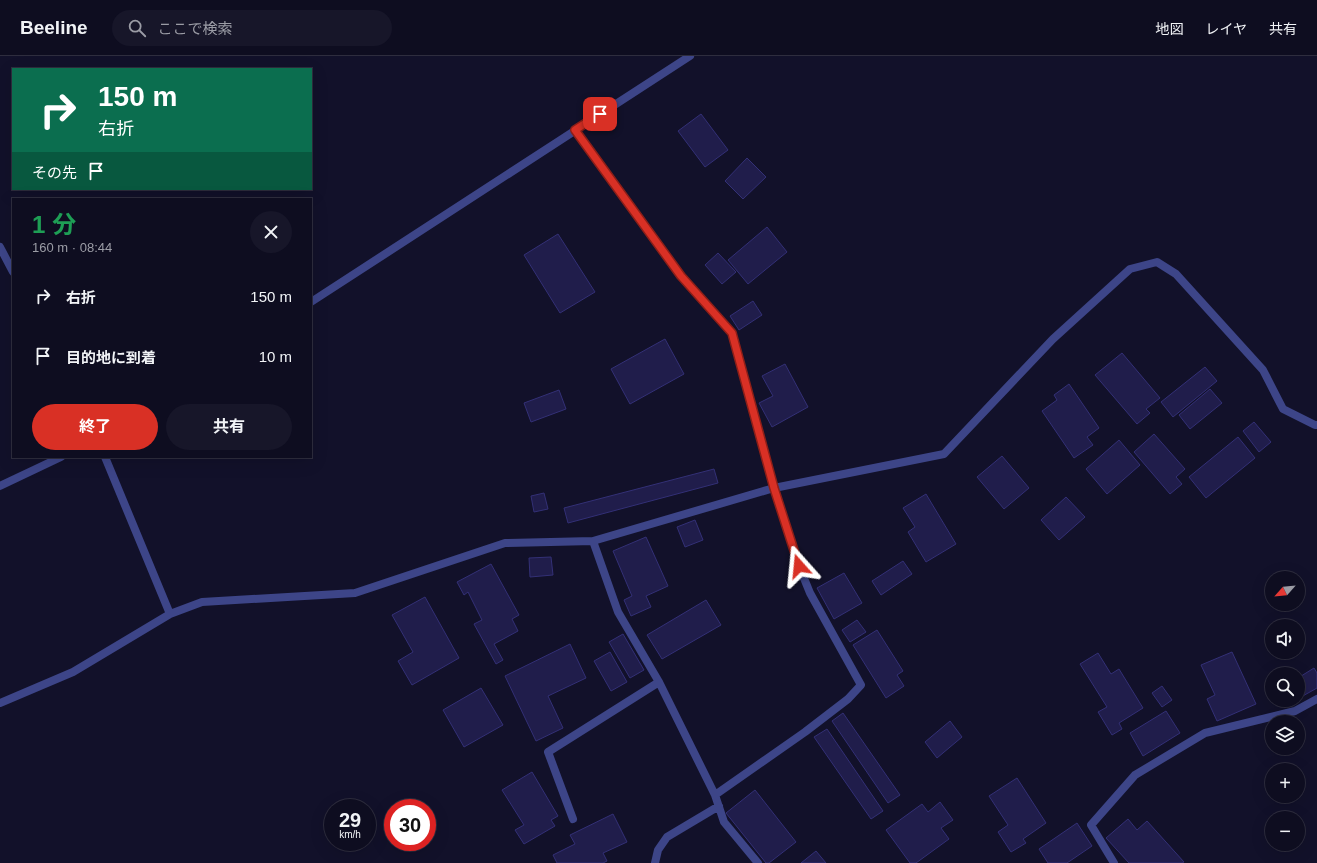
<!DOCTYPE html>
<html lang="ja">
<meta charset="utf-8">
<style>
body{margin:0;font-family:Helvetica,"Noto Sans JP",sans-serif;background:#171629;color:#f1f3f6;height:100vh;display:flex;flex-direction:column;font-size:15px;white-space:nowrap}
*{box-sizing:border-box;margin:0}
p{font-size:13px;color:#9b9ca5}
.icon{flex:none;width:22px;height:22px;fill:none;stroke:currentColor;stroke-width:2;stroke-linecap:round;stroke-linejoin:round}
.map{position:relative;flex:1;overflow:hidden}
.panel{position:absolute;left:12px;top:142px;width:300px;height:260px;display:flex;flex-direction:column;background:#0e0d20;border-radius:0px;box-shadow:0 4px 16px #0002,0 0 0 1px #2e2d3e}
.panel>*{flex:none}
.banner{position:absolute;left:12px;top:12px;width:300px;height:122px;border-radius:0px;box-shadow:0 4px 16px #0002,0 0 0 1px #2e2d3e;background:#0b6e4f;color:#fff;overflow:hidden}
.needle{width:26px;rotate:243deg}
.controls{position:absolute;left:1265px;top:515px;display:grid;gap:8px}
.controls a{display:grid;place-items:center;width:40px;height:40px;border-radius:50%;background:#0e0d20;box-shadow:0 4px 16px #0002,0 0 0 1px #2e2d3e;font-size:20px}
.speed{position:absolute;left:324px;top:743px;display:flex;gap:8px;font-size:20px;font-weight:700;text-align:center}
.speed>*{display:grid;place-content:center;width:52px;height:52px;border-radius:50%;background:#0e0d20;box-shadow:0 4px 16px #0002,0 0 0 1px #2e2d3e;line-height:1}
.speed small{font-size:10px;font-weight:400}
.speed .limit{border:6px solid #d22;background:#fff;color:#111}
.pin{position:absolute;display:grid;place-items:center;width:34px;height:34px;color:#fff;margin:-17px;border-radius:8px;box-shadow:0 2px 6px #0006}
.me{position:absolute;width:44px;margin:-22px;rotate:342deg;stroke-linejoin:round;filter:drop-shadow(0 0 3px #0008)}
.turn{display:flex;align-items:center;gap:14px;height:84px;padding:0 20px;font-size:18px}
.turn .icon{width:52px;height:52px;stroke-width:2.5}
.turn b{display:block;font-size:28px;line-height:34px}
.then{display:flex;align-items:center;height:38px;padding:0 20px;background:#0003;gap:8px;font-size:15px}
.round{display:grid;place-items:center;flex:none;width:42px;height:42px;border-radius:21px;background:#171629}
.headline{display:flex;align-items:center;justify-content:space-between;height:68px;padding:0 20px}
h1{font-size:24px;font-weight:700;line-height:30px;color:#1e9e55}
.action{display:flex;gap:8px;margin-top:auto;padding:8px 20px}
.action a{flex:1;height:46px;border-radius:24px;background:#d93025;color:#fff;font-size:16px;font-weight:700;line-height:46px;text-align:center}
.action a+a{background:#171629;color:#f1f3f6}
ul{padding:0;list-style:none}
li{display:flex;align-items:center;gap:12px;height:60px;padding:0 20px}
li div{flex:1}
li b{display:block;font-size:15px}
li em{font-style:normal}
header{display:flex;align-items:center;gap:24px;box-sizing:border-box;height:56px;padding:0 20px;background:#0e0d20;border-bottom:1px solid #2e2d3e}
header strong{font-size:19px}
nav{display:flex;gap:22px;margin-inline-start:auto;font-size:14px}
.search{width:280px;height:36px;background:#171629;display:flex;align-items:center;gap:10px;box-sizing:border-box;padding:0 14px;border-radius:22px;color:#9b9ca5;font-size:15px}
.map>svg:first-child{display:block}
.building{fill:#201d4b;stroke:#333076}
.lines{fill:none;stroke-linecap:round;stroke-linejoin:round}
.minor{stroke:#3d4588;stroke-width:8}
.route-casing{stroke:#8d1f18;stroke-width:10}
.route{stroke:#d93025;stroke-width:7}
</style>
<header>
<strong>Beeline</strong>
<div class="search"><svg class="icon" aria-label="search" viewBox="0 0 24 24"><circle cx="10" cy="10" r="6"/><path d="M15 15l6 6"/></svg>ここで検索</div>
<nav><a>地図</a><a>レイヤ</a><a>共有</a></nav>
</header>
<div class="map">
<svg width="1317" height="807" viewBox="0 0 1317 807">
<rect width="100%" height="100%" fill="#12112a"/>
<!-- building -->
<path class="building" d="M701,58l27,36 -23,17 -27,-36z
M747,102l19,19 -23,22 -18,-18z
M767,171l20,25 -39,32 -20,-24z
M558,178l37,58 -35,21 -36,-58z
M718,197l18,19 -14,12 -17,-19z
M753,245l9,14 -23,15 -9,-14z
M665,283l19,35 -54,30 -19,-35z
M1122,297l38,45 -14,11 4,4 -13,11 -42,-49z
M785,308l23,43 -36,20 -13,-24 14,-7 -11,-20z
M1205,311l12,14 -44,36 -12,-15z
M1069,328l30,44 -12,9 6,8 -19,13 -32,-47 15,-11 -3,-5z
M1210,333l12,14 -32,26 -11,-14z
M559,334l7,19 -35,13 -7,-19z
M1254,366l17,20 -12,10 -16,-21z
M1154,378l31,35 -9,8 6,7 -12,10 -36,-42z
M1238,381l17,21 -49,40 -17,-21z
M1119,384l21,25 -33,29 -21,-25z
M1002,400l27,32 -25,21 -27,-32z
M714,413l4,14 -150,40 -4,-15z
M544,437l4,16 -14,3 -3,-16z
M926,438l30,50 -30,18 -18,-30 7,-5 -12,-19z
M1066,441l19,20 -26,23 -18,-20z
M695,464l8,20 -18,7 -8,-20z
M646,481l22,49 -22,10 5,11 -20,9 -7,-16 8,-4 -19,-45z
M551,501l2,18 -23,2 -1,-19z
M903,505l9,13 -31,21 -9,-14z
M491,508l28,51 -7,4 6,12 -24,13 9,16 -7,4 -22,-40 8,-4 -14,-28 -4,3 -7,-13z
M844,517l18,30 -28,16 -17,-31z
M425,541l34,61 -47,27 -14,-24 15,-9 -21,-37z
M706,544l15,25 -59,34 -15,-24z
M857,564l9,12 -16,10 -8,-12z
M877,574l26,41 -6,4 7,11 -18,12 -33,-53z
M623,578l21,36 -14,8 -21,-36z
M570,588l16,34 -38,18 15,32 -27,13 -31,-65z
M610,596l17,30 -16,9 -17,-30z
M1232,596l24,52 -39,17 -10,-22 8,-4 -14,-30z
M1098,597l13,21 8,-5 24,39 -24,15 3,6 -10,6 -14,-23 9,-5 -27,-43z
M1314,612l3,5v15l-16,9 -3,-5v-14z
M1162,630l10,14 -10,7 -10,-14z
M481,632l22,37 -39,22 -21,-37z
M1166,655l14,22 -37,23 -13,-23z
M843,657l57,82 -12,8 -56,-82z
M950,665l12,16 -25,21 -12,-16z
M827,673l56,82 -12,8 -57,-82z
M532,716l26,44 -7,4 4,6 -31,18 -9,-14 9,-5 -22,-35z
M1017,722l29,45 -23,16 3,4 -15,9 -13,-20 10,-7 -19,-29z
M755,734l41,52 -27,21h-3l-40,-50z
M940,746l13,18 -12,8 8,11 -33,24h-6l-24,-33 36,-26 6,8z
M613,758l14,28 -24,11 4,8 -4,2h-46l-4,-8 22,-11 -5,-9z
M1128,763l9,11 10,-9 37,41 -2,1h-53l-23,-25z
M1077,767l15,23 -25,17h-19l-9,-14z
M816,795l10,12h-25z"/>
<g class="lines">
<!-- minor -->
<path class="minor" d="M575,74l106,146 51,57 42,155 25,78 11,27 51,92 -13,14 -43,33 -90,63 9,27 34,41
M0,191l13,25
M311,246l379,-246
M105,401l65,157
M0,430l61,-29
M593,485l25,71 41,70 56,113
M0,647l73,-31 97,-58 32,-12 153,-9 150,-50 88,-2 181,-53 170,-34 109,-115 77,-70 27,-7 19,12 87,96 20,39 32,16h2
M573,763l-25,-67 111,-70
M655,807l3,-13 9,-13 52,-31
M1114,807l-23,-38 44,-50 70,-42 90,-22 22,-12"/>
</g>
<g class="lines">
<!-- route casing -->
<g class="route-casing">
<path id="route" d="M600,58l-25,16 106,146 51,57 42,155 25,78"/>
</g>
<!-- route -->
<use href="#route" class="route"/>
</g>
</svg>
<div class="controls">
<a><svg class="needle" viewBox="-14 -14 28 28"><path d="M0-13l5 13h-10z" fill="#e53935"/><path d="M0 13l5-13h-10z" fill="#9b9ca5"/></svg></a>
<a><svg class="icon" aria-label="sound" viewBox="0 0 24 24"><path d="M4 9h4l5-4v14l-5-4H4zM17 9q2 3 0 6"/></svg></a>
<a><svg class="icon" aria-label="search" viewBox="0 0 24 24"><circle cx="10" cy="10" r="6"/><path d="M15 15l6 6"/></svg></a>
<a><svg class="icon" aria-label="layers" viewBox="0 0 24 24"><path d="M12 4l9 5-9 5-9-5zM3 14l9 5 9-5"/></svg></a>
<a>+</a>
<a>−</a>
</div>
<div class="speed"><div>29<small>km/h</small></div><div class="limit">30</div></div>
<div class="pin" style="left:600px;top:58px;background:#d93025"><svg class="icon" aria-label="arrive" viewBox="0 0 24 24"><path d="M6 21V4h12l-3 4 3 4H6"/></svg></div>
<svg class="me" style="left:799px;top:510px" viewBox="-20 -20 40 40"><path d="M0-17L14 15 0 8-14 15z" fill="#d93025" stroke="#fff" stroke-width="4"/></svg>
<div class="banner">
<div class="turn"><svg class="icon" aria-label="right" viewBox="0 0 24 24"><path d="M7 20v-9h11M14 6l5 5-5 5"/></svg><div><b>150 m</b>右折</div></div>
<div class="then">その先<svg class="icon" aria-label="arrive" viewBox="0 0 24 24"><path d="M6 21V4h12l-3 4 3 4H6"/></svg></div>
</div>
<section class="panel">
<div class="headline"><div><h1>1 分</h1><p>160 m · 08:44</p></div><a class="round"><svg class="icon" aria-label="close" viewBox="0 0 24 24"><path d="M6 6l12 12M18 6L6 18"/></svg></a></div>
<ul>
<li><svg class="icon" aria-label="right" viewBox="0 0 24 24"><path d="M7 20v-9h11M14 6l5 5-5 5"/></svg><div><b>右折</b></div><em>150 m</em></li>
<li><svg class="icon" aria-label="arrive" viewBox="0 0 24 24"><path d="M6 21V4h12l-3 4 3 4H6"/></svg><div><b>目的地に到着</b></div><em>10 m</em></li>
</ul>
<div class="action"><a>終了</a><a>共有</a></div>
</section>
</div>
